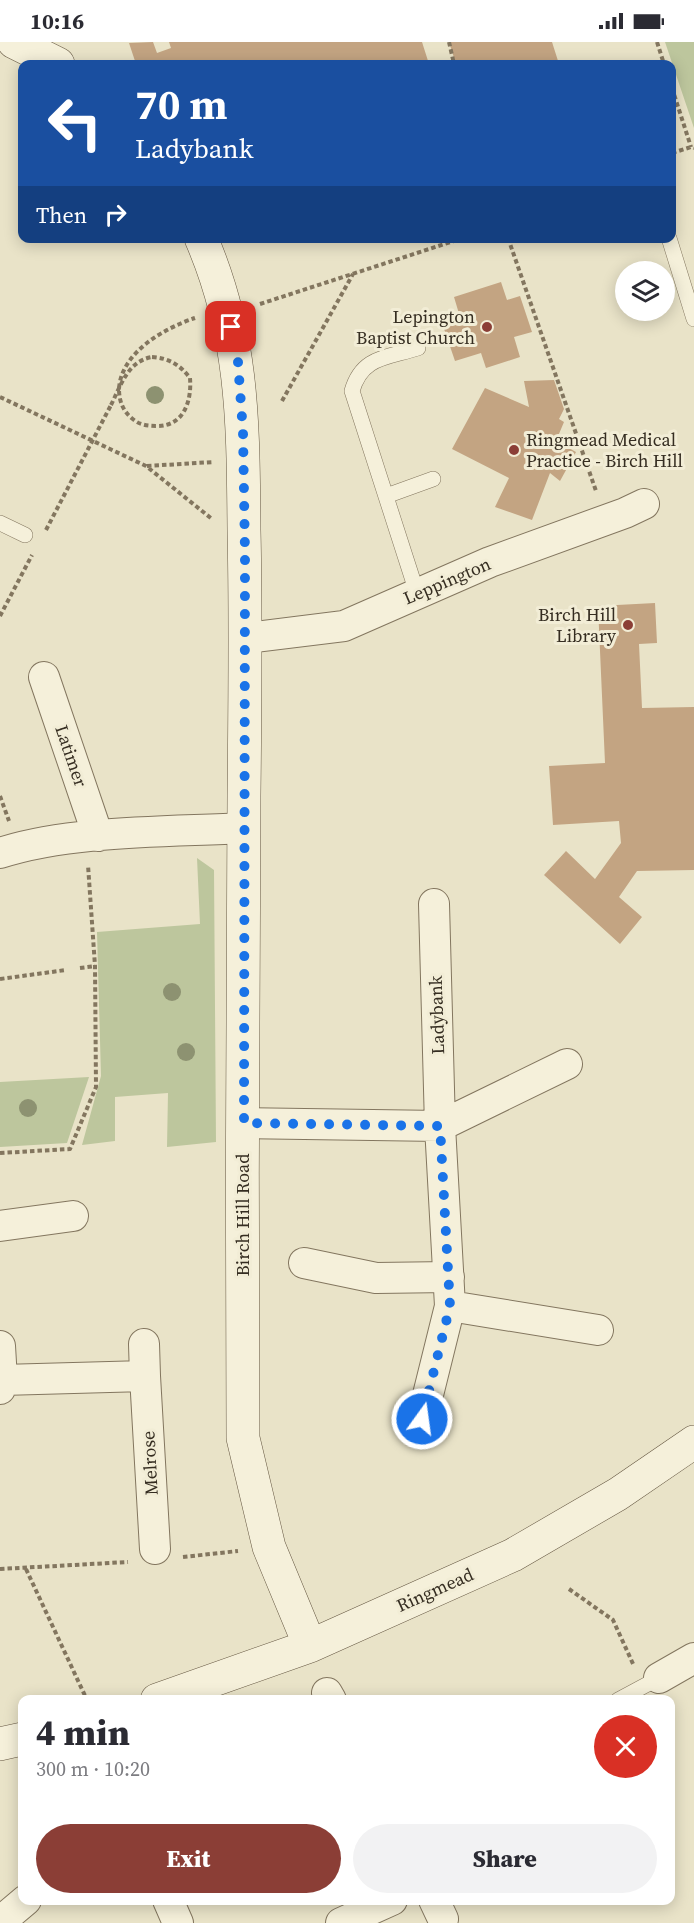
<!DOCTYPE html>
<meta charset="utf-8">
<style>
body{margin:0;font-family:"Source Serif 4",serif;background:#f2f2f3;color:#2b2b33;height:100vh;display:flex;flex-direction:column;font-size:22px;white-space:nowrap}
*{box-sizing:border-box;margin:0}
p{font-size:20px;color:#7c7c81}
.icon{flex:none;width:33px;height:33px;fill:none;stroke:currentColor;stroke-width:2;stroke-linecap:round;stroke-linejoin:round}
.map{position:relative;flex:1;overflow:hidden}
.drawer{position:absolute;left:18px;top:1653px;width:657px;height:210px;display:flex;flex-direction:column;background:#fff;border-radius:12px;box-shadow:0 3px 15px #0003}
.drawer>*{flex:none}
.banner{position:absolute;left:18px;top:18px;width:658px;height:183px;border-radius:12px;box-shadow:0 3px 15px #0003;background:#1a4fa0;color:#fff;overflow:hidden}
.buttons{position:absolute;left:615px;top:219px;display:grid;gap:12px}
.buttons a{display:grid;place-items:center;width:60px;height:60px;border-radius:50%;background:#fff;box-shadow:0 3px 15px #0003;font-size:30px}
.pin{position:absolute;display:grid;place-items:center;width:51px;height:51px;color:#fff;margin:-26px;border-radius:12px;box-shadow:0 3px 9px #0006}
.me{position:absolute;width:66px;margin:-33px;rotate:14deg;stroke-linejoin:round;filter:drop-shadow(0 0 4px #0008)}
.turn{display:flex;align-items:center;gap:21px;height:126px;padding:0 18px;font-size:27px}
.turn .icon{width:78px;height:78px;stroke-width:2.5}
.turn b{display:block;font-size:42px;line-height:51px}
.then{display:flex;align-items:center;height:57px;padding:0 18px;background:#0003;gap:12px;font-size:22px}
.round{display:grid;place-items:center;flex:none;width:63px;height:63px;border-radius:32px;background:#f2f2f3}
.summary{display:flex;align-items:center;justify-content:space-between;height:102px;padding:0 18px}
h1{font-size:36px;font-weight:800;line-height:45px}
.action{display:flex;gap:12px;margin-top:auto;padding:12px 18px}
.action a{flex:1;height:69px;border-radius:36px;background:#8b3e36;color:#fff;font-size:24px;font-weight:800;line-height:69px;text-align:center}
.action a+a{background:#f2f2f3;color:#2b2b33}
.status{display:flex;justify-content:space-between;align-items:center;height:42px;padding:0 30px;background:#fff;direction:ltr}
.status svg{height:16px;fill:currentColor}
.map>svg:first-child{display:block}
.green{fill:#bdc69d}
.building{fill:#c3a482}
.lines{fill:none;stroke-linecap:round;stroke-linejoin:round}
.lane-casing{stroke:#83765f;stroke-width:16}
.street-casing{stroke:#83765f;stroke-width:32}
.secondary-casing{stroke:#655742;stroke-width:34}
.path{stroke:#83765f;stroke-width:4;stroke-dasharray:4.5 3;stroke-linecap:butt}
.lane{stroke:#f5f0da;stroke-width:15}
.street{stroke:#f5f0da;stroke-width:30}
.secondary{stroke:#f5f0da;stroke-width:33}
.path-bridge{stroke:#83765f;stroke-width:4;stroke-dasharray:4.5 3;stroke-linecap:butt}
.tree{fill:#8d9271}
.route{stroke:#1a73e8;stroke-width:10;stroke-dasharray:0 18}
.poi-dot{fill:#8b3e36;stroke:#f2edd6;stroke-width:2}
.labels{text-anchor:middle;stroke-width:6;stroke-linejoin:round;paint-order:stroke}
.poi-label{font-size:18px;fill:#352d21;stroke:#f2edd6;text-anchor:end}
.street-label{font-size:18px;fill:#352d21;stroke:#f2edd6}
</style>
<div class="status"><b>10:16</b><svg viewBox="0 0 49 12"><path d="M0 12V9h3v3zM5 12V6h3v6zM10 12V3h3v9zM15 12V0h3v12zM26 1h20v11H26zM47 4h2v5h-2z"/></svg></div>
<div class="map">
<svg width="694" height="1881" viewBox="0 0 694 1881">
<rect width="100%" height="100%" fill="#e9e3c8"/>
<!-- green -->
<path class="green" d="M665,0h29v86z
M197,816l17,12 2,272 -49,5 1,-54 -53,4v44l-33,4 19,-69 -4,-144 103,-8z
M89,1035l-22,66 -67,4v-65z"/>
<!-- building -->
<path class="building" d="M153,0l4,11 14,-5 -2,-6h253l7,22h-293l-7,-21z
M449,0h103l7,22h-103z
M501,240l6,18 13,-4 12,36 -18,5 6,20 -34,11 -5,-15 -26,8 -13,-38 18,-6 -6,-20z
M554,338l10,29 -5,10 5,3 -8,19 20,11 -16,29 -10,-8 -18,47 -37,-13 14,-29 -57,-29 33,-61 44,19 -5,-26z
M655,561l2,40 -18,1 3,64 52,-1v163l-57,1 -18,26 23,20 -22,27 -76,-69 22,-24 29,28 26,-36 -2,-22 -66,4 -4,-59 56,-3 -7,-157z"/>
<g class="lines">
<!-- lane casing -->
<g class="lane-casing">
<path id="lane" d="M669,196l25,81
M386,454l47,-17
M0,481l25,12
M417,551l-65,-202c10,-35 35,-33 66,-43
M618,1658l41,-22"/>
</g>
<!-- street casing -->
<g class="street-casing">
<path id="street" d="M246,596l98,-12 146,-64 135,-49 19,-9
M44,635l54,159
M0,811c71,-23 168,-21 244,-25
M434,862l6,222 127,-62
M244,1081l196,3 10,180 -28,113
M0,1184l73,-10
M304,1221l72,15 73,-1
M450,1264l148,24
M144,1302l1,32
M0,1304l2,34 -2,9
M2,1338l143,-4 10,173
M659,1636l35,-20
M327,1651l4,7
M168,1858l10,23
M434,1858l9,19
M0,1880l26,-22
M341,1881l51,-23"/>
</g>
<!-- secondary casing -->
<g class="secondary-casing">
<path id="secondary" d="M14,0l44,22
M201,196c43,99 42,187 43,292 2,88 1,177 0,266 -2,214 -2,428 -1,642l26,109 41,99
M157,1658l153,-54 203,-91 105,-61 76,-52
M0,1702l22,-5"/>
</g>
<!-- path -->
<path class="path" d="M449,0l5,22
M657,0l7,22
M672,46l19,59
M672,111l19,-6 3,1
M508,196l88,253
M260,262l203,-66
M152,315c17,1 28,8 38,21 2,24 -7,49 -34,48 -8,0 -16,-1 -22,-6 -11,-8 -15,-19 -15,-31 2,-37 46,-61 76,-71
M0,355l146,69 66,53
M282,359l71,-127
M147,424l67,-4
M46,488l65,-125
M0,574l32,-61
M0,754l9,25
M80,926l15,-2
M0,937l66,-9
M0,1111l70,-4 26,-62 -1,-121 -7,-101
M183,1515l55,-6
M0,1527l128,-7
M26,1527l61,131
M569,1547l44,31 21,46"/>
<!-- lane -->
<use href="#lane" class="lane"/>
<!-- street -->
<use href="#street" class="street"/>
<!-- secondary -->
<use href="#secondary" class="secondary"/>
<!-- path-bridge -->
<path class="path-bridge" d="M111,363c10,-20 17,-44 41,-48"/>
</g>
<!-- trees -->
<g class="tree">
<circle cx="155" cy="353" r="9"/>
<circle cx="172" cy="950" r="9"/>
<circle cx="186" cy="1010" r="9"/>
<circle cx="28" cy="1066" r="9"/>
</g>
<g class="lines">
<!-- route -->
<path class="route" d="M231,285l7,35 5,70 2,122 -1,569 196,3 10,180 -28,113"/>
</g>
<!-- markers -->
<g class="poi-dot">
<circle cx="487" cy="285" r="6"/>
<circle cx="514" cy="408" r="6"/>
<circle cx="628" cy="583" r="6"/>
</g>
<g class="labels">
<!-- poi labels -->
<g class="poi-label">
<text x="475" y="281">Lepington<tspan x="475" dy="21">Baptist Church</tspan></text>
<text x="526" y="404" text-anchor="start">Ringmead Medical<tspan x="526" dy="21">Practice - Birch Hill</tspan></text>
<text x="616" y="579">Birch Hill<tspan x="616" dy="21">Library</tspan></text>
</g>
<!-- street labels -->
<g class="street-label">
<text transform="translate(447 539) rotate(-23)" y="6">Leppington</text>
<text transform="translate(71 714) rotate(71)" y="6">Latimer</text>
<text transform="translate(437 973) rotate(-92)" y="6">Ladybank</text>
<text transform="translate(243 1173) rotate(-90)" y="6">Birch Hill Road</text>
<text transform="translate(150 1421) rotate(-93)" y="6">Melrose</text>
<text transform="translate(435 1548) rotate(-24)" y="6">Ringmead</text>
</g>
</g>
</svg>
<div class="buttons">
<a><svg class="icon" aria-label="layers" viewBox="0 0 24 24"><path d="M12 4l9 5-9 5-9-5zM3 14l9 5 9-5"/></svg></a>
</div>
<div class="pin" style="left:231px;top:285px;background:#d93025"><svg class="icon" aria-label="arrive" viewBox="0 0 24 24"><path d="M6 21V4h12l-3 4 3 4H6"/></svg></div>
<svg class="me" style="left:422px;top:1377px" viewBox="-20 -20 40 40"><circle r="17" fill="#1a73e8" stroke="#fff" stroke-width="3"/><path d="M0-11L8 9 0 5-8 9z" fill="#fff"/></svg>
<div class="banner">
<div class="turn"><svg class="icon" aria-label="left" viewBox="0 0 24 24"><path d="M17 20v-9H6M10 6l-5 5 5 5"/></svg><div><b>70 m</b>Ladybank</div></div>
<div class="then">Then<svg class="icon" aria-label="right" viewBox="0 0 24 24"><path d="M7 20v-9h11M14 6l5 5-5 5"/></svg></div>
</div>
<section class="drawer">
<div class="summary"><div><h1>4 min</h1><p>300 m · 10:20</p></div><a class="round" style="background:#d93025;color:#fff"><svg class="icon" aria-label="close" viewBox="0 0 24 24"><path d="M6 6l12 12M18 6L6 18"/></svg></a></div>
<div class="action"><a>Exit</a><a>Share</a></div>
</section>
</div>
